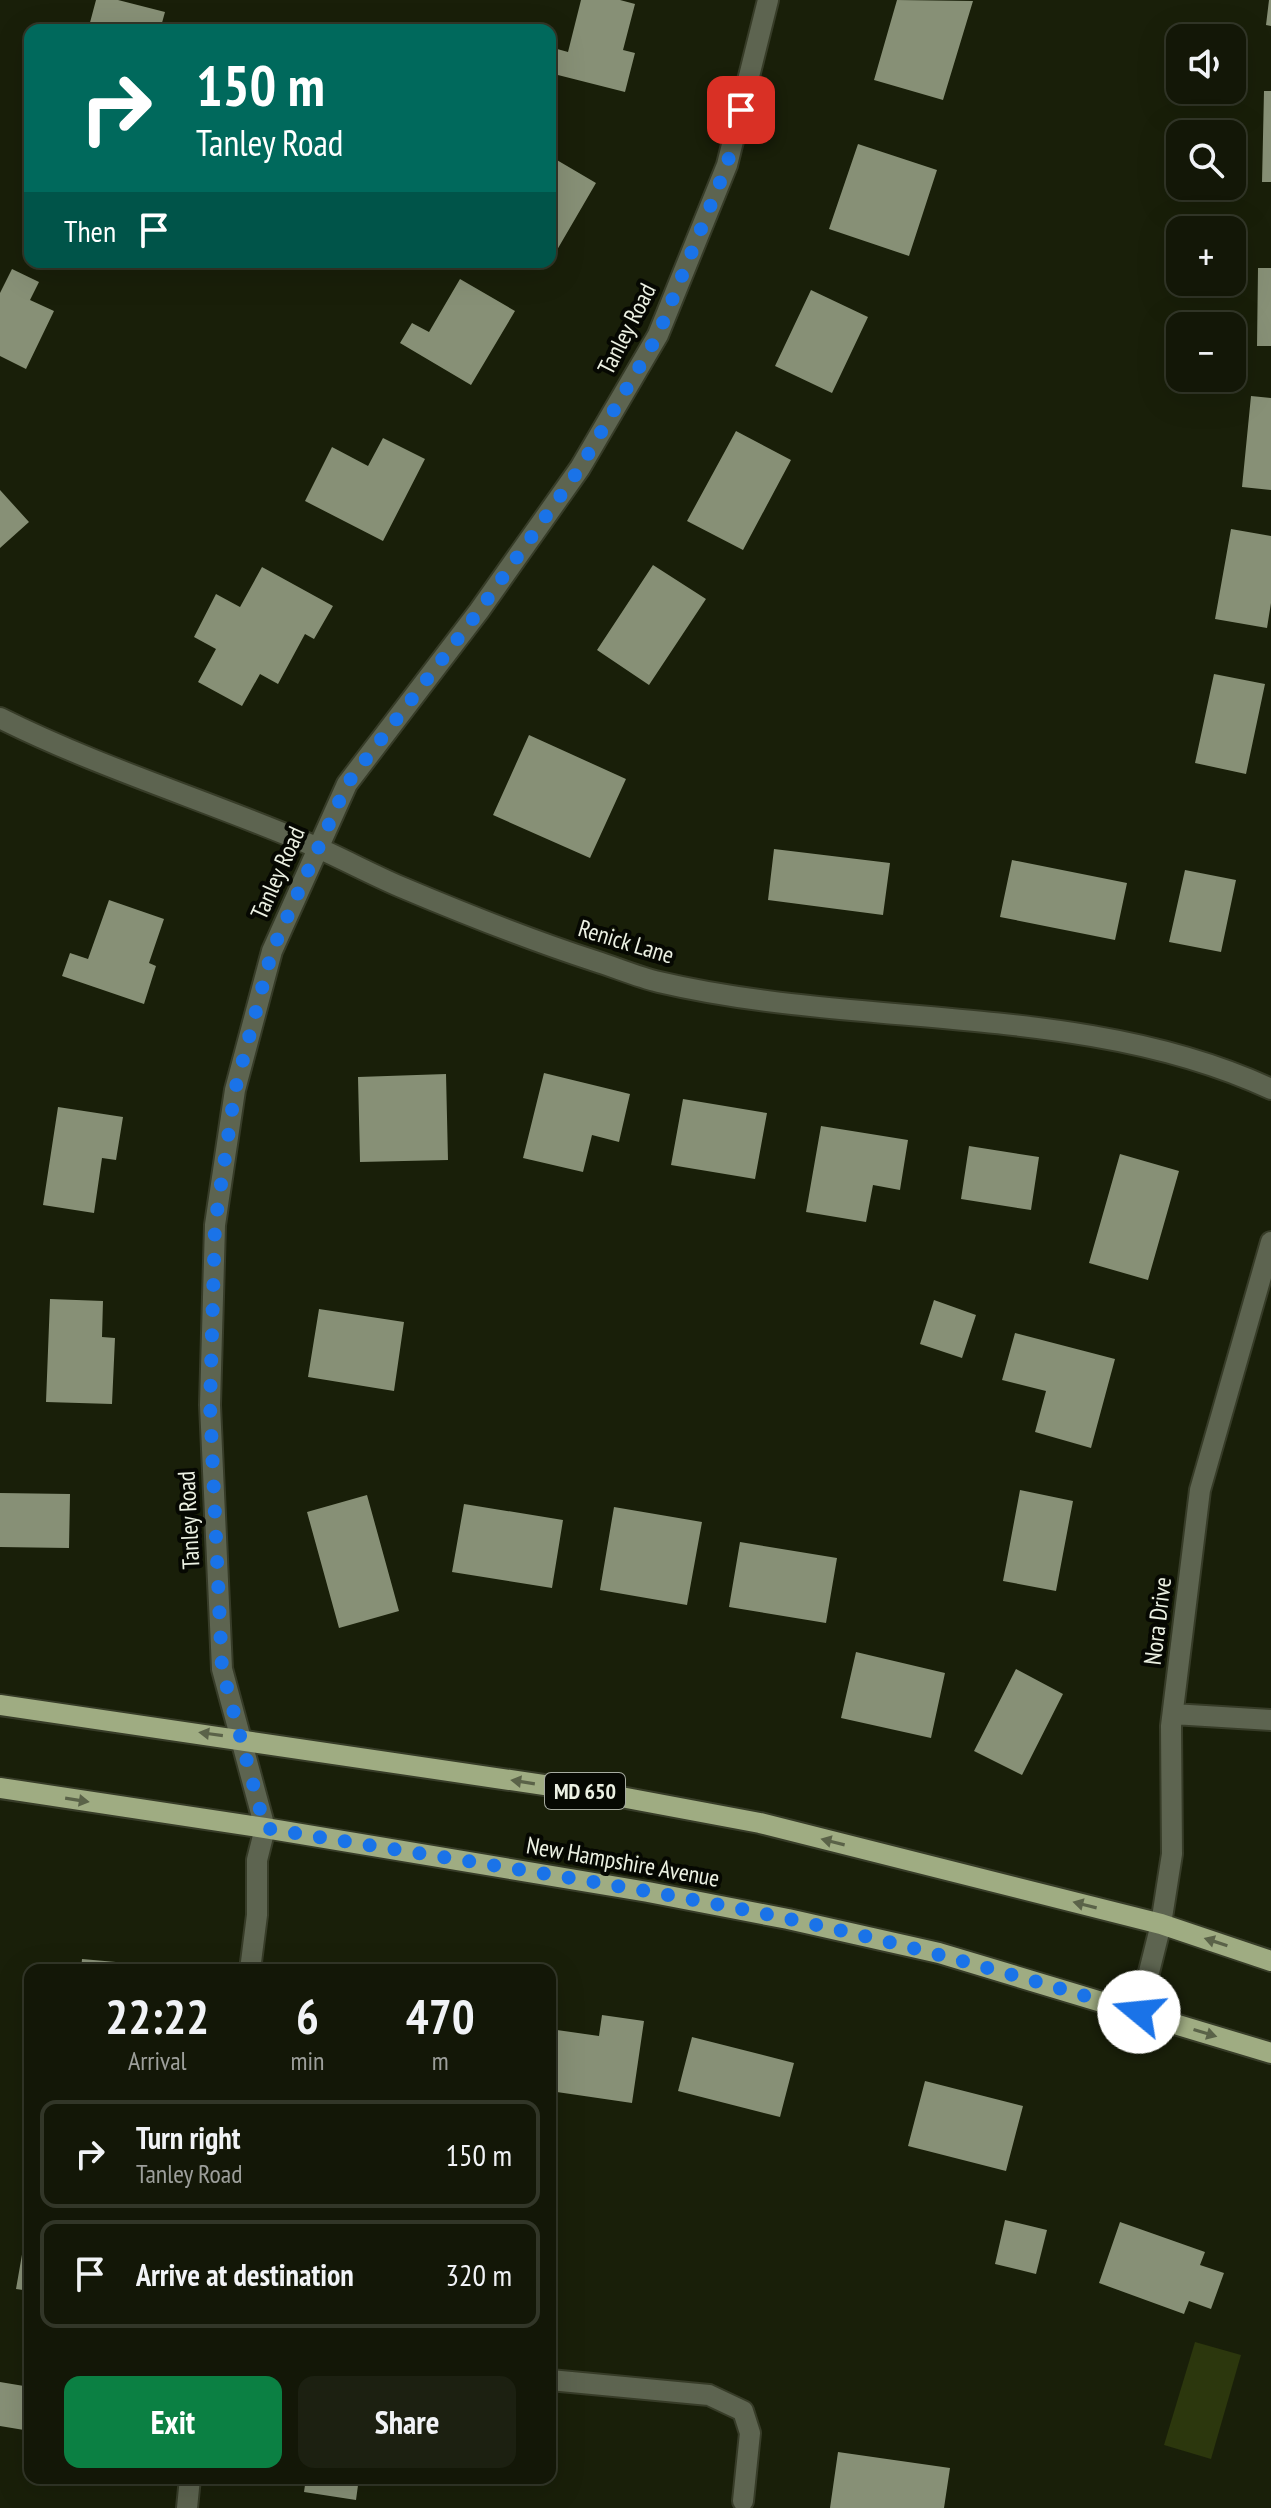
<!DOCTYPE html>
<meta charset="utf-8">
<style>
body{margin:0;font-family:"PT Sans Narrow",sans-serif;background:#1c2011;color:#f1f3f6;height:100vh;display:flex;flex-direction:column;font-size:30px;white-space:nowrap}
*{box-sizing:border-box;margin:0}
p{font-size:26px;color:#9d9f9b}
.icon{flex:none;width:44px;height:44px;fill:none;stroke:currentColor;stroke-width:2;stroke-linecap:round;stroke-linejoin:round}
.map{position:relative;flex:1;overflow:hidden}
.panel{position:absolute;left:24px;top:1964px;width:532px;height:520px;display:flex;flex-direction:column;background:#131707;border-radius:16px;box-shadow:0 8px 32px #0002,0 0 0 2px #323628}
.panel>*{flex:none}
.banner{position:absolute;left:24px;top:24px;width:532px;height:244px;border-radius:16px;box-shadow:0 8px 32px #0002,0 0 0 2px #323628;background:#00695c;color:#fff;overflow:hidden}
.buttons{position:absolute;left:1166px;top:24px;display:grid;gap:16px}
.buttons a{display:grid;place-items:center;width:80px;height:80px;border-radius:16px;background:#131707;box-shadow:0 8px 32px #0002,0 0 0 2px #323628;font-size:40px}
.pin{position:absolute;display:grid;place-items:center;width:68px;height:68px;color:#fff;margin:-34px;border-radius:16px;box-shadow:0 4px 12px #0006}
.me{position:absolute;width:88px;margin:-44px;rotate:287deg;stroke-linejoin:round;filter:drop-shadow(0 0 6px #0008)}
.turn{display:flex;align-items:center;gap:28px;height:168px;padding:0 40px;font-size:36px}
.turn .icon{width:104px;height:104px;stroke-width:2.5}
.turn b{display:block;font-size:56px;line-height:68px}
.then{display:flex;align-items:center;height:76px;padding:0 40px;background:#0003;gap:16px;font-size:30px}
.eta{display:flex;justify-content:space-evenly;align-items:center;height:136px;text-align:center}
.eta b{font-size:48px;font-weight:700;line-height:56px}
.cta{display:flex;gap:16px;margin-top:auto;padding:16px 40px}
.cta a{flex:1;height:92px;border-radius:16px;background:#0b8043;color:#fff;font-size:32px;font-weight:700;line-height:92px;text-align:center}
.cta a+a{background:#1c2011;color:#f1f3f6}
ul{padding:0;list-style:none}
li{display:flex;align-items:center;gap:24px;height:108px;margin:0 16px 12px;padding:0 24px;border:4px solid #323628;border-radius:16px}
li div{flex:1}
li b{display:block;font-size:30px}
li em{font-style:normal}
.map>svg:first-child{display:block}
.green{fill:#2c370d}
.building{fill:#879076}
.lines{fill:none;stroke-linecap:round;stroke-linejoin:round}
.minor-casing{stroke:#373c28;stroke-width:24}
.major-casing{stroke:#373c28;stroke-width:24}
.minor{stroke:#5d6450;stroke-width:20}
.major{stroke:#9fac82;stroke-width:20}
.oneway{fill:#5a6248}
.route{stroke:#1a73e8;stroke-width:14;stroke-dasharray:0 25.2}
.labels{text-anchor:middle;stroke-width:8;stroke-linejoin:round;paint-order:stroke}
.shield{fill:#060802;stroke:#a7aba0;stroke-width:2}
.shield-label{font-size:22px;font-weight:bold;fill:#ecf1e3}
.street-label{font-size:24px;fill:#ecf1e3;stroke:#060802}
</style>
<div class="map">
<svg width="1271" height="2508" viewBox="0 0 1271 2508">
<rect width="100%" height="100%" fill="#191f09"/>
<!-- green -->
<path class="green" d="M1195,2342l46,13 -30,104 -47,-14z"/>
<!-- building -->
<path class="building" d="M96,0h22l47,12 -5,18h-72z
M581,0h39l15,4 -12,46 12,3 -10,39 -75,-19v-26l18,5z
M897,0l76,1 -30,99 -69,-20z
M1269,0h2v26l-5,-1z
M1264,91h7v91h-9z
M858,144l79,26 -28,86 -80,-27z
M550,156l46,27 -46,79z
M1258,268h13v78h-14z
M12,269l27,13 -9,18 24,11 -28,58 -26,-13v-63z
M460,279l55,32 -44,74 -71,-42 12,-20 17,9z
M811,290l57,27 -36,76 -57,-27z
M1251,396l20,2v92l-29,-3z
M736,431l55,29 -48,90 -56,-29z
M383,438l42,21 -42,82 -78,-40 27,-54 36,19z
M0,490l29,32 -29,26z
M1231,529l40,7v67l-4,25 -52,-9z
M653,565l53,34 -57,86 -52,-35z
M262,567l71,39 -19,33 -9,-5 -27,50 -18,-10 -18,32 -44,-24 18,-33 -22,-12 22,-43 24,13z
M1214,674l51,10 -19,90 -51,-11z
M529,735l97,44 -36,79 -97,-43z
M774,849l116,14 -7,52 -115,-15z
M1012,860l115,23 -12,57 -115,-23z
M1185,870l51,10 -15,72 -52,-10z
M109,900l55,19 -15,44 7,3 -12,38 -82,-28 8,-23 18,6z
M544,1073l86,21 -11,48 -27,-7 -9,37 -60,-14z
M446,1074l2,86 -88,2 -2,-85z
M683,1099l84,14 -12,66 -84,-14z
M58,1107l65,10 -7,43 -14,-2 -8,55 -51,-8z
M821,1126l87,14 -8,50 -27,-5 -7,37 -60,-10z
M969,1146l70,11 -8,53 -70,-11z
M1120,1154l59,17 -31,109 -59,-17z
M50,1299l53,2 -1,36 13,1 -3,66 -66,-2z
M934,1300l42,15 -14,43 -42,-14z
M319,1309l85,13 -10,69 -86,-14z
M1015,1333l100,26 -24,89 -56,-16 11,-41 -44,-11z
M1020,1490l53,11 -17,90 -53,-10z
M0,1493l70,1 -1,54 -69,-1z
M367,1495l32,116 -60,17 -32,-116z
M464,1504l99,16 -11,68 -100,-16z
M614,1507l88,15 -15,83 -87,-15z
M740,1542l97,16 -11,65 -97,-16z
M856,1652l89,21 -14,65 -90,-20z
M1016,1669l47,25 -41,81 -48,-24z
M82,1959l34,3 -1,8h-34z
M602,2015l42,6 -12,82 -82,-12v-62l49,7z
M692,2037l102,26 -14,54 -102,-26z
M925,2081l98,25 -17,65 -98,-25z
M1005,2220l42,10 -11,44 -41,-10z
M1120,2222l85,30 -5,13 24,8 -13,36 -22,-8 -5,13 -85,-31z
M24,2243l6,1v47l-14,-2z
M0,2382l30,5 -6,43 -24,-4z
M838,2452l112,16 -6,40h-114z
M306,2478h53l-3,22 -52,-8z"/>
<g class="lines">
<!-- minor casing -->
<g class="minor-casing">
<path id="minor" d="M0,718c102,51 212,84 316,129 29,13 57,28 85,40 64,27 129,53 194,74 22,7 43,16 64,21 199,47 426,20 612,107
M1173,1714l98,6
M250,1970l7,-55v-55l8,-32 -43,-159 -12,-264 5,-180 20,-135 37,-139 75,-167 132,-173 101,-143 78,-133 69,-170 41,-165
M1139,2012l22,-88 11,-70 -1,-128 29,-236 71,-248
M550,2380l159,15 34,16 7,22 -7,68
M187,2508l3,-30"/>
</g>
<!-- major casing -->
<g class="major-casing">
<path id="major" d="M0,1705l605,89 155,29 401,101 110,37
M0,1788l265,40 383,64 140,27 151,34 332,100"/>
</g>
<!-- minor -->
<use href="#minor" class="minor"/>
<!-- major -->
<use href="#major" class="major"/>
</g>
<!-- one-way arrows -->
<defs><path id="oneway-solid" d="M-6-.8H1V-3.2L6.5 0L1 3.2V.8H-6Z" transform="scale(2)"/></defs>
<g class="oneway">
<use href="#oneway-solid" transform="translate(211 1734) rotate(-172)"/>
<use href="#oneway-solid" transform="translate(523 1782) rotate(-171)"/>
<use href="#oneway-solid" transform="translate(77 1800) rotate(9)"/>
<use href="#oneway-solid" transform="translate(833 1842) rotate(-166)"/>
<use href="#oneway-solid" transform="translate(1085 1905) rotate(-166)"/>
<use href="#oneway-solid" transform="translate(1216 1942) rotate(-162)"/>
<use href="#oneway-solid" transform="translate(1205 2033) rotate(17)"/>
</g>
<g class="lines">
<!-- route -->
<path class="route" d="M741,110l-14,55 -69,170 -78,133 -101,143 -132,173 -75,167 -37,139 -20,135 -5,180 12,264 43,159c175,30 351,54 524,91 118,25 234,58 350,93"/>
</g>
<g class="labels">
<!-- shield labels -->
<rect class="shield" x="545" y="1773" width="80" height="36" rx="6"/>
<g class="shield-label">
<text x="585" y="1799">MD 650</text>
</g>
<!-- street labels -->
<g class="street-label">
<text transform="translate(627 329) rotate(-63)" y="8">Tanley Road</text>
<text transform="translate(278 873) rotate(-66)" y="8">Tanley Road</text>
<text transform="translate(626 942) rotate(17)" y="8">Renick Lane</text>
<text transform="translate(189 1520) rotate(-93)" y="8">Tanley Road</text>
<text transform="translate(1158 1621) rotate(-83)" y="8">Nora Drive</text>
<text transform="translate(623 1862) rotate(10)" y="8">New Hampshire Avenue</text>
</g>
</g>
</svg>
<div class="buttons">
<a><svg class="icon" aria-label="sound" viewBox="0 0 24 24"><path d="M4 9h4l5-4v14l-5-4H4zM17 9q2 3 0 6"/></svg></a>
<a><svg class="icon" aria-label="search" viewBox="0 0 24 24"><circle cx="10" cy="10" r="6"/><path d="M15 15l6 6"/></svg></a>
<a>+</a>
<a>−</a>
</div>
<div class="pin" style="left:741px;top:110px;background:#d93025"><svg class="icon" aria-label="arrive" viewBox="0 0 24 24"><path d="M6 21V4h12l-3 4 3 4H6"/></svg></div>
<svg class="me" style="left:1139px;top:2012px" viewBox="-20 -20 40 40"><circle r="19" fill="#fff"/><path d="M0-13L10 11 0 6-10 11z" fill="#1a73e8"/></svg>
<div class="banner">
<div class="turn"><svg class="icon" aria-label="right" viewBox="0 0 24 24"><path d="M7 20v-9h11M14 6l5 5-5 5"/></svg><div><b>150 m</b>Tanley Road</div></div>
<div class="then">Then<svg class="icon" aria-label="arrive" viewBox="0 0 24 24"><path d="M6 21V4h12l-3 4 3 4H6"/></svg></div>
</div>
<section class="panel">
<div class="eta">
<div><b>22:22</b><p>Arrival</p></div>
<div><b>6</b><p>min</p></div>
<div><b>470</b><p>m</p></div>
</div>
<ul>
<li><svg class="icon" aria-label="right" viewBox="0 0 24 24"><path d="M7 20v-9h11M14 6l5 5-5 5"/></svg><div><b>Turn right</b><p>Tanley Road</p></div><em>150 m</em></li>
<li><svg class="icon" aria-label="arrive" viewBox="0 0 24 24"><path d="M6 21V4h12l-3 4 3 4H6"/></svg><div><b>Arrive at destination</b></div><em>320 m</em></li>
</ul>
<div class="cta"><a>Exit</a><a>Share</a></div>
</section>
</div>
